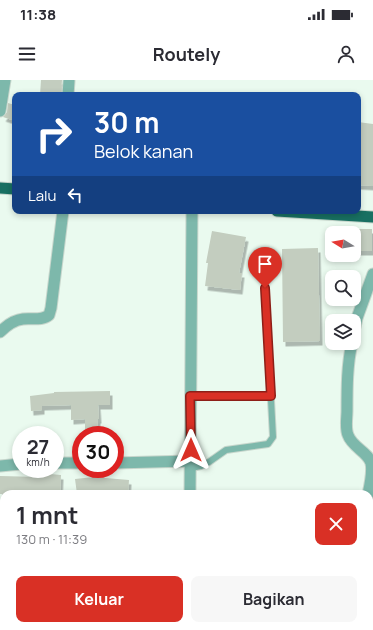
<!DOCTYPE html>
<html lang="id">
<meta charset="utf-8">
<style>
body{margin:0;font-family:Manrope,sans-serif;background:#f7f7f7;color:#2b2b33;height:100vh;display:flex;flex-direction:column;font-size:15px;white-space:nowrap}
*{box-sizing:border-box;margin:0}
p{font-size:13px;color:#7c7c81}
.icon{flex:none;width:22px;height:22px;fill:none;stroke:currentColor;stroke-width:2;stroke-linecap:round;stroke-linejoin:round}
.map{position:relative;flex:1;overflow:hidden}
.panel{position:absolute;left:0px;top:410px;width:373px;height:140px;display:flex;flex-direction:column;background:#fff;border-radius:12px 12px 0 0;box-shadow:0 2px 6px #0003}
.panel>*{flex:none}
.hud{position:absolute;left:12px;top:12px;width:349px;height:122px;border-radius:8px;box-shadow:0 2px 6px #0003;background:#1a4fa0;color:#fff;overflow:hidden}
.needle{width:26px;rotate:281deg}
.tools{position:absolute;left:325px;top:146px;display:grid;gap:8px}
.tools a{display:grid;place-items:center;width:36px;height:36px;border-radius:8px;background:#fff;box-shadow:0 2px 6px #0003;font-size:20px}
.speed{position:absolute;left:12px;top:346px;display:flex;gap:8px;font-size:20px;font-weight:700;text-align:center}
.speed>*{display:grid;place-content:center;width:52px;height:52px;border-radius:50%;background:#fff;box-shadow:0 2px 6px #0003;line-height:1}
.speed small{font-size:10px;font-weight:400}
.speed .limit{border:6px solid #d22;background:#fff;color:#111}
.pin{position:absolute;display:grid;place-items:center;width:34px;height:34px;color:#fff;margin:-41px -17px;border-radius:50% 50% 50% 0;rotate:-45deg;box-shadow:0 0 4px #0007}
.pin .icon{rotate:45deg}
.me{position:absolute;width:44px;margin:-22px;rotate:0deg;stroke-linejoin:round;filter:drop-shadow(0 0 3px #0008)}
.turn{display:flex;align-items:center;gap:14px;height:84px;padding:0 16px;font-size:18px}
.turn .icon{width:52px;height:52px;stroke-width:2.5}
.turn b{display:block;font-size:28px;line-height:34px}
.then{display:flex;align-items:center;height:38px;padding:0 16px;background:#0003;gap:8px;font-size:15px}
.round{display:grid;place-items:center;flex:none;width:42px;height:42px;border-radius:8px;background:#f7f7f7}
.headline{display:flex;align-items:center;justify-content:space-between;height:68px;padding:0 16px}
h1{font-size:24px;font-weight:700;line-height:30px}
.primary-button{display:flex;gap:8px;margin-top:auto;padding:8px 16px}
.primary-button a{flex:1;height:46px;border-radius:8px;background:#d93025;color:#fff;font-size:16px;font-weight:700;line-height:46px;text-align:center}
.primary-button a+a{background:#f7f7f7;color:#2b2b33}
.status{display:flex;justify-content:space-between;align-items:center;height:28px;padding:0 20px;background:#fff;direction:ltr}
.status svg{height:11px;fill:currentColor}
header{display:flex;justify-content:space-between;align-items:center;height:52px;padding:0 16px;background:#fff;font-size:18px;font-weight:700}
.map>svg:first-child{display:block}
.building{fill:#c3cdbf;filter:url(#shadow)}
.lines{fill:none;stroke-linecap:round;stroke-linejoin:round}
.service-casing{stroke:#c7d6cc;stroke-width:8}
.minor-casing{stroke:#c7d6cc;stroke-width:13}
.trunk-casing{stroke:#c7d6cc;stroke-width:13}
.service{stroke:#7db8ab;stroke-width:6}
.minor{stroke:#7db8ab;stroke-width:11}
.trunk{stroke:#187062;stroke-width:11}
.route-casing{stroke:#8d1f18;stroke-width:10}
.route{stroke:#d93025;stroke-width:7}
</style>
<div class="status"><b>11:38</b><svg viewBox="0 0 49 12"><path d="M0 12V9h3v3zM5 12V6h3v6zM10 12V3h3v9zM15 12V0h3v12zM26 1h20v11H26zM47 4h2v5h-2z"/></svg></div>
<header><svg class="icon" aria-label="menu" viewBox="0 0 24 24"><path d="M4 6h16M4 12h16M4 18h16"/></svg>Routely<svg class="icon" aria-label="person" viewBox="0 0 24 24"><circle cx="12" cy="8" r="4"/><path d="M4 21q1-7 8-7t8 7"/></svg></header>
<div class="map">
<svg width="373" height="550" viewBox="0 0 373 550">
<defs>
<filter id="shadow"><feDropShadow dx="2.5" dy="4.5" stdDeviation="0" flood-color="#0004"/></filter>
</defs>
<rect width="100%" height="100%" fill="#eafaef"/>
<!-- building -->
<path class="building" d="M41,0h21l-1,15h-21z
M8,23l7,2v16l-12,-4 4,-5z
M358,42l15,2v62l-15,-1z
M354,149h18v22h-18z
M212,151l34,6 -7,36h3l-2,17 -35,-4 3,-23h-2z
M318,168l2,93 -37,1 -1,-93z
M110,311v14h-12l1,14h-1l-1,15h-12v-15l-14,1v-15l-29,1v4l-11,1 -1,-15 24,-3v-1z
M39,393l22,2 -1,19h-60v-18l39,1z
M94,397l35,3 -1,14h-51l-2,-15z"/>
<g class="lines">
<!-- service casing -->
<g class="service-casing">
<path id="service" d="M190,316h81
M191,388l10,-2 8,-4 17,-12 42,-6 5,-7 -8,-149"/>
</g>
<!-- minor casing -->
<g class="minor-casing">
<path id="minor" d="M68,15l1,-14
M0,31l5,-31
M354,251l3,-13 16,-44
M0,252c6,-6 14,-12 23,-13 9,-1 19,2 26,-4l2,-7 12,-97
M352,263c-5,22 -5,45 -5,68 0,7 -2,17 1,24 4,12 20,17 23,28 2,9 -1,22 -3,31
M55,383h26
M115,383l76,-2
M0,386l21,-2
M190,414l2,-283
M0,462h4
M162,546l1,4
M359,550v-4"/>
</g>
<!-- trunk casing -->
<g class="trunk-casing">
<path id="trunk" d="M0,108l15,1
M277,131l96,6"/>
</g>
<!-- service -->
<use href="#service" class="service"/>
<!-- minor -->
<use href="#minor" class="minor"/>
<!-- trunk -->
<use href="#trunk" class="trunk"/>
</g>
<g class="lines">
<!-- route casing -->
<g class="route-casing">
<path id="route" d="M191,370l-1,-54h81l-6,-108"/>
</g>
<!-- route -->
<use href="#route" class="route"/>
</g>
</svg>
<div class="tools">
<a><svg class="needle" viewBox="-14 -14 28 28"><path d="M0-13l5 13h-10z" fill="#e53935"/><path d="M0 13l5-13h-10z" fill="#7c7c81"/></svg></a>
<a><svg class="icon" aria-label="search" viewBox="0 0 24 24"><circle cx="10" cy="10" r="6"/><path d="M15 15l6 6"/></svg></a>
<a><svg class="icon" aria-label="layers" viewBox="0 0 24 24"><path d="M12 4l9 5-9 5-9-5zM3 14l9 5 9-5"/></svg></a>
</div>
<div class="speed"><div>27<small>km/h</small></div><div class="limit">30</div></div>
<div class="pin" style="left:265px;top:208px;background:#d93025"><svg class="icon" aria-label="arrive" viewBox="0 0 24 24"><path d="M6 21V4h12l-3 4 3 4H6"/></svg></div>
<svg class="me" style="left:191px;top:370px" viewBox="-20 -20 40 40"><path d="M0-17L14 15 0 8-14 15z" fill="#d93025" stroke="#fff" stroke-width="4"/></svg>
<div class="hud">
<div class="turn"><svg class="icon" aria-label="right" viewBox="0 0 24 24"><path d="M7 20v-9h11M14 6l5 5-5 5"/></svg><div><b>30 m</b>Belok kanan</div></div>
<div class="then">Lalu<svg class="icon" aria-label="left" viewBox="0 0 24 24"><path d="M17 20v-9H6M10 6l-5 5 5 5"/></svg></div>
</div>
<section class="panel">
<div class="headline"><div><h1>1 mnt</h1><p>130 m · 11:39</p></div><a class="round" style="background:#d93025;color:#fff"><svg class="icon" aria-label="close" viewBox="0 0 24 24"><path d="M6 6l12 12M18 6L6 18"/></svg></a></div>
<div class="primary-button"><a>Keluar</a><a>Bagikan</a></div>
</section>
</div>
